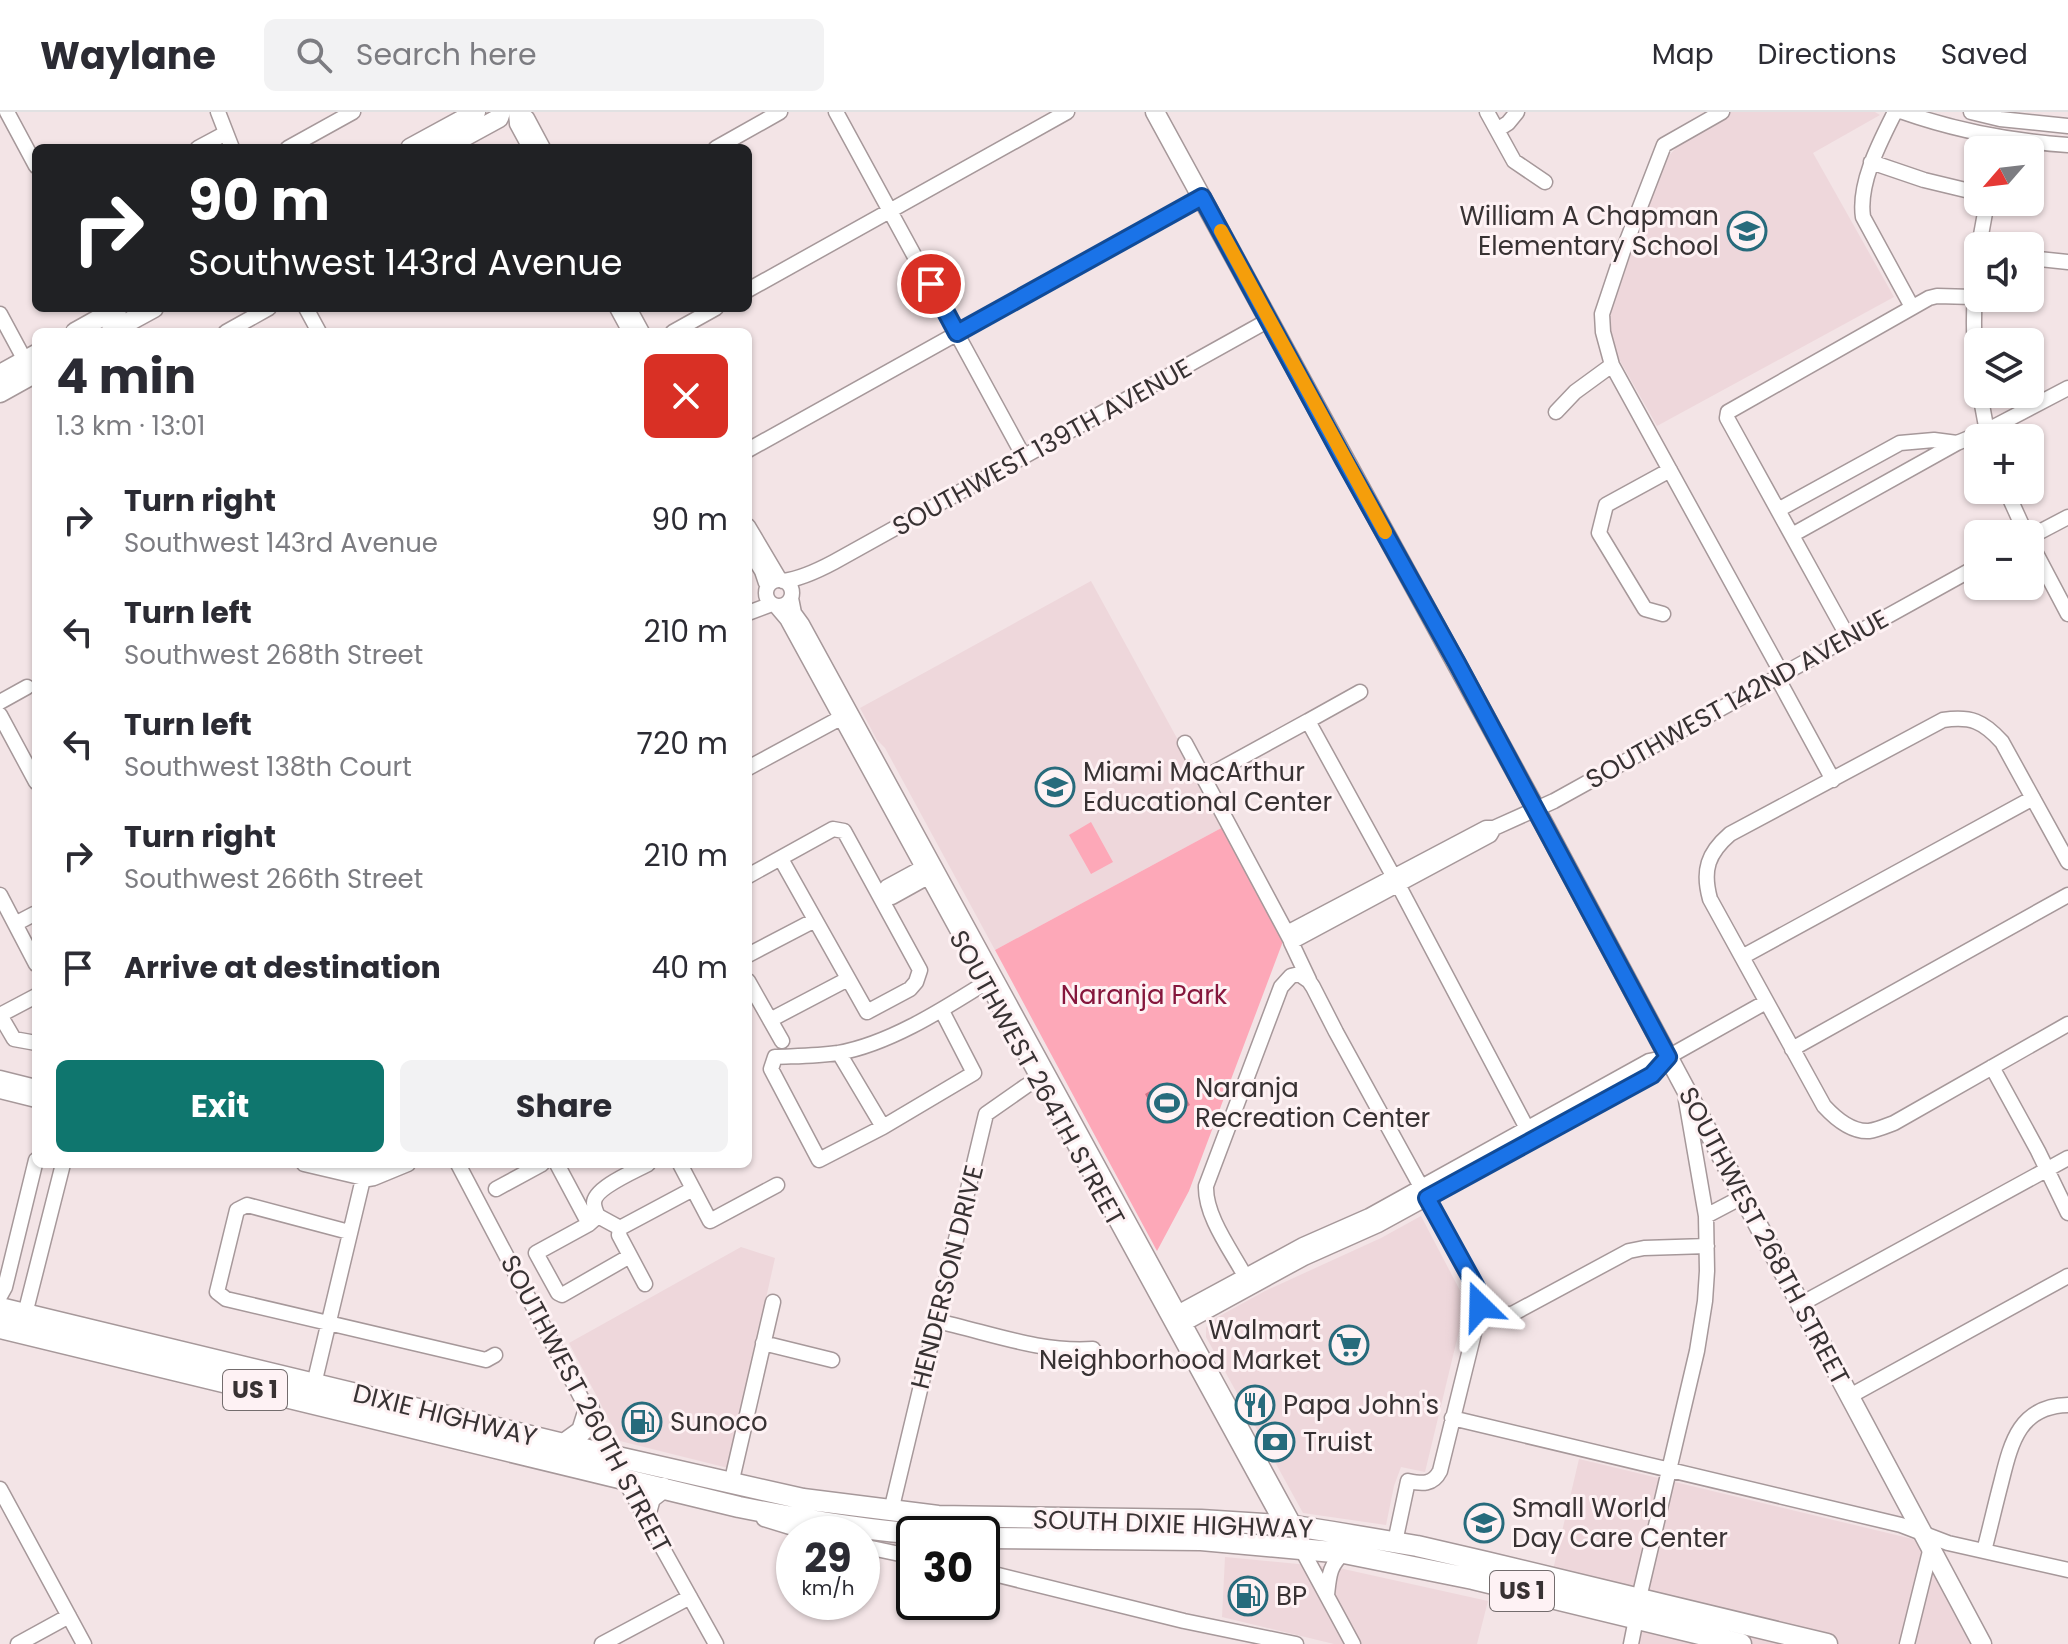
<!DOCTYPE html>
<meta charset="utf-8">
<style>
body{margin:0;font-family:Poppins,sans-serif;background:#f2f2f3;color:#2b2b33;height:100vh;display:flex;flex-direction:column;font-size:30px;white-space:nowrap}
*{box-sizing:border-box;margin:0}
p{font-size:26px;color:#7c7c81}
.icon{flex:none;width:44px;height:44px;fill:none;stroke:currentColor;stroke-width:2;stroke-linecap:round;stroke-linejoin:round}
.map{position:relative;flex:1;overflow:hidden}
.side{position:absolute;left:32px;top:216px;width:720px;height:840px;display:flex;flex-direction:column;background:#fff;border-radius:12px;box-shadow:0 2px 6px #0004}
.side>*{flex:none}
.hud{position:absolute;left:32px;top:32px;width:720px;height:168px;border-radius:12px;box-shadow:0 2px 6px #0004;background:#202124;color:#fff;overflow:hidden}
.needle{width:52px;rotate:242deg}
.tools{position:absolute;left:1964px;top:24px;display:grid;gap:16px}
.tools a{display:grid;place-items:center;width:80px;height:80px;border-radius:12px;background:#fff;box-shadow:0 2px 6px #0004;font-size:40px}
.speed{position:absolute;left:776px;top:1404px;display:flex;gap:16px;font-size:40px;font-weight:700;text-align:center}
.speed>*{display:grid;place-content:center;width:104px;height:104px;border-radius:50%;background:#fff;box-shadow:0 2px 6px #0004;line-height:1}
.speed small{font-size:20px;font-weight:400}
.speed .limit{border:4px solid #111;border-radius:12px;background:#fff;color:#111}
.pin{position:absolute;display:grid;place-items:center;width:68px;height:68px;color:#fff;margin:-34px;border:4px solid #fff;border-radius:50%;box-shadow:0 2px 8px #0007}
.me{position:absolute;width:88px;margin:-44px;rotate:338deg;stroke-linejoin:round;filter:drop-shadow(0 0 6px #0008)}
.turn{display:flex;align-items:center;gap:28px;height:168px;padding:0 24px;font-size:36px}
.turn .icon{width:104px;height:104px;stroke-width:2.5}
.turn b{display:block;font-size:56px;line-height:68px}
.round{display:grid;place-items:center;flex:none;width:84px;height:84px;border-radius:12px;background:#f2f2f3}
.headline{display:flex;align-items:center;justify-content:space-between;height:136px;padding:0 24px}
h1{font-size:48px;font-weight:700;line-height:60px}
.cta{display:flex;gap:16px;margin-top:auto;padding:16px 24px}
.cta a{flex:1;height:92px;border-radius:12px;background:#0f766e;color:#fff;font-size:32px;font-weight:700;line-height:92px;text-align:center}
.cta a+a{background:#f2f2f3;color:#2b2b33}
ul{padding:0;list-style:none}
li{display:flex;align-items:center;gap:24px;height:112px;padding:0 24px}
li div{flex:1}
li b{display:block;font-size:30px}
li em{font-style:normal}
header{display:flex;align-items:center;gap:48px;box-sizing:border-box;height:112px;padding:0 40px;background:#fff;border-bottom:2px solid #e1e1e2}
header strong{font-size:38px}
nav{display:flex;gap:44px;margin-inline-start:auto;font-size:28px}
.search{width:560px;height:72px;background:#f2f2f3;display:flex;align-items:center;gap:20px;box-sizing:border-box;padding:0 28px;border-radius:12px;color:#7c7c81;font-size:30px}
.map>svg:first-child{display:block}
.built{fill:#eed7db}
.green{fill:#fda8b8}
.water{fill:#d17588}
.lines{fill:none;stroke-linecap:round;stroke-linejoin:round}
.minor-casing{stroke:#a6989a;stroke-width:17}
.major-casing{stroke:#a6989a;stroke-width:21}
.highway-casing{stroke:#a6989a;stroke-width:23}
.minor{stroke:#fff;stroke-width:14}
.major{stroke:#fff;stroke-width:18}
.highway{stroke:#fff;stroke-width:20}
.route-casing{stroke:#114b97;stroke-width:20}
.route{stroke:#1a73e8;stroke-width:14}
.slow{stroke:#f59e0b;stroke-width:14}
.labels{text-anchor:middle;stroke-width:6;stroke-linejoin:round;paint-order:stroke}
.shield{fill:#fef2f4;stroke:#736c6d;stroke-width:2}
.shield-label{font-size:24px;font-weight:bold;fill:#383233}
.poi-label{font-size:26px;fill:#383233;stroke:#fef2f4;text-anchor:start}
.street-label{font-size:26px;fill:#383233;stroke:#fef2f4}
.park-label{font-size:26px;fill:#85163c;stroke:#fef2f4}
</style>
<header>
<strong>Waylane</strong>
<div class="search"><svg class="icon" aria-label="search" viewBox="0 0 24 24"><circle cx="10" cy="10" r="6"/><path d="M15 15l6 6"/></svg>Search here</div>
<nav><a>Map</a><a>Directions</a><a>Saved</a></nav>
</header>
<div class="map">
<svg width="2068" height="1532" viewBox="0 0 2068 1532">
<rect width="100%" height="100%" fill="#f3e4e6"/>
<!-- built -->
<path class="built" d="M1730,0h145l5,3 -67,38 81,144 -237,129 -46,-81 -1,-29 51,-152 14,-15 -2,-6z
M1091,469l134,245 -230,124 -110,-202 -8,-8 -17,-32z
M1421,1104l45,86 -41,170 -24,-5 -7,19 -8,39 -83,-12 -97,-176v-10l10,-9 49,-27 116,-53z
M741,1135l34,11 -47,210 -108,-27 -51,-98z
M1579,1347l338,81 17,27 36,77h-331l4,-17 -98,-23z
M1225,1445l114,11 149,33 -11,43h-143l-112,-27z"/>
<!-- green -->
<path class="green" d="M1091,710l22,40 -22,12 -22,-39z
M1225,714l60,110 -96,255 -32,60 -162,-301z"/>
<!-- water -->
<path class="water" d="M1162,972l7,8 11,-5 10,18 -30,16 -15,-27z"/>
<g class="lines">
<!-- minor casing -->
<g class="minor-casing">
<path id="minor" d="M7,0l29,54
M218,0l14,36
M516,0l1,12 13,24
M836,0l188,345
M1487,0l27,49 31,21
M1722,0l-58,33 -41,106 -21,63 1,18 9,33 170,309
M1895,0c-15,30 -37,71 -32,105l49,90
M1903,0c54,19 108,29 165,33
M1971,0l29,7 68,7
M517,1l10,5 16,30
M1497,18l11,-7 9,-11
M198,36l28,-15
M288,36l65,-36
M716,36l64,-36
M1871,50l53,18 54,13
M1979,134l8,-44
M1978,143c-5,44 -6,86 0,129
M2030,146l38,4
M748,178l319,-178
M306,196l13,24
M617,196l13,24
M629,196l13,24
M0,202l28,52
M226,220l43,-24
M673,220l43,-24
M1980,282l8,43
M1556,300l19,-20 37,-27
M748,338l454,-253
M2006,378l20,44
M1778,398l122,-67 34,-3 23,3
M748,414l32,54
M1792,423l165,-92 29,-12 82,-43
M2030,425l38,-20
M2030,430l38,72
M748,436l14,23 4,12
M766 481a13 13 0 1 1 26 0a13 13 0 1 1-26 0Z
M783,469c18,-2 36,-11 51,-19l435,-242
M791,486l3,15 8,11 493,902 6,22 52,96
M776,494l11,13 498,910
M748,501l24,-9
M1663,502l-18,-5 -46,-76 7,-28 64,-35
M1848,525l-121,-219 1,-6 201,-114 8,-2 36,1
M1777,565l56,103
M1360,580l-52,29 94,171 129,244
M0,590l27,-15
M0,603l36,67
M1185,631l106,198
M748,656l98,-53
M1204,666l104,-57
M1494,716l60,-27 424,-235
M2068,750l-66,-120c-19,-21 -31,-26 -59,-22l-213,114c-22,19 -28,36 -20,65l114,207c11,12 28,26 45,25 8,-1 17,-5 25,-8l174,-99
M748,764l85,-47 11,2 76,139 -4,12 -6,7 -43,23 -86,-153
M0,783l36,69
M880,784l12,1 36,-20
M880,784l7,-9 35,-19
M15,812l19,-10
M1287,821l199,-105h8l-4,7 -199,107 18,38
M748,843l67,-35
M1742,845l291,-159
M748,869l34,60
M36,884l-36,19 14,24 22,4
M942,899l32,62 -91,54 -64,33 -48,-91 4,-12c21,-1 42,-1 63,-4 51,-9 104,-43 147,-70
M770,908l78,-41
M1792,937l276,-154
M839,941l44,74
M1992,955l46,84 30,62
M0,966l36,9
M0,979l36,9
M304,1052l64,15 6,-1 34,-14
M352,1052l18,3 14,-3
M458,1052l166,315 92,165
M557,1052l32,60
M680,1052l30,57 67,-36
M496,1077l46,-25
M598,1104l-9,8 -53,29 22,40 4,2 68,-39
M1706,1104l38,-20
M620,1116l-22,-12c-2,-4 -4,-8 -4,-13 0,-15 41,-32 54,-39
M620,1116l73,-39
M620,1116l-1,7 26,49
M349,1120l-102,-27 -10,5 -20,82 9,7 260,61 9,-5
M1245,1164c-14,-26 -40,-60 -39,-90l75,-199 10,-11 8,-2 10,7 4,6 23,45 140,255 4,13 -1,13 -39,158c-7,14 -18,13 -32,10l-13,61
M0,1184l5,-9 31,-127
M1801,1192l267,-146
M1479,1201l22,3 13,-3 115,-62 15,-3 63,-2
M25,1202l38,-150
M1170,1205l133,-72 66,-29 280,-155 19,-4 98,-55
M936,1209c52,11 104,32 157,28
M1176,1216l128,-70 74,-33 274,-150 16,-18
M763,1231l69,17
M314,1272l49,-205
M1850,1284l218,-120
M1452,1306l449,107 47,18 120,27
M731,1372l42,-182
M0,1377l84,155
M891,1399l95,-397 40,-28 17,-10
M764,1407l49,15
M862,1434l52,11
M1984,1439c6,-23 11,-45 17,-68 10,-40 18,-77 67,-78
M982,1459l202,50 112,23
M1327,1483c2,-18 2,-30 17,-42
M1639,1486l58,-247 8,-50 2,-30 -1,-55 -20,-116
M18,1532l51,-28
M602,1532l88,-47
M1631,1532l5,-25
M1907,1532l24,-97"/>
</g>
<!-- major casing -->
<g class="major-casing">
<path id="major" d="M1155,0l377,690 450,842
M410,36l66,-36
M444,36l55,-30 2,-6
M75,220l43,-24
M110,220l44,-24
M0,262l36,-20
M0,281l36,-20"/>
</g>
<!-- highway casing -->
<g class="highway-casing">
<path id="highway" d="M0,1196l613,148 190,43 135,17 263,4 94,6 38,6 84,14 69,16 341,82
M0,1216l739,179c60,12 121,23 182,27
M564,1332l18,-13 7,-22
M645,1404l5,-18 13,-10
M982,1426l219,2 143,13 129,26 268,65"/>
</g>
<!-- minor -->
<use href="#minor" class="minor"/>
<!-- major -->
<use href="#major" class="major"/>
<!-- highway -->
<use href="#highway" class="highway"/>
</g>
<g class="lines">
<!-- route casing -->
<g class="route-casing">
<path id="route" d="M931,172l26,49 245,-136 142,263 113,203 211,394 -16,18 -225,123 49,89 4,13v6"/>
</g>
<!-- route -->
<use href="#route" class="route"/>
<!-- slow -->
<path class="slow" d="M1221,119l164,301"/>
</g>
<!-- icons -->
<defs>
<g id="school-ring" transform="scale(2)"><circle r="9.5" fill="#fef2f4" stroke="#276b7c" stroke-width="1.5"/><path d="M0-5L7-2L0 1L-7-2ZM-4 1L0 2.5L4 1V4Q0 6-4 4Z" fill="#276b7c"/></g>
<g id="stadium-ring" transform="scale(2)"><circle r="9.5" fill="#fef2f4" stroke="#276b7c" stroke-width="1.5"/><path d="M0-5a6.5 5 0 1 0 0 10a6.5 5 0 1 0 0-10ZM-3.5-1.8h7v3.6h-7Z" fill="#276b7c"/></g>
<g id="supermarket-ring" transform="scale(2)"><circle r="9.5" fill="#fef2f4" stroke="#276b7c" stroke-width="1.5"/><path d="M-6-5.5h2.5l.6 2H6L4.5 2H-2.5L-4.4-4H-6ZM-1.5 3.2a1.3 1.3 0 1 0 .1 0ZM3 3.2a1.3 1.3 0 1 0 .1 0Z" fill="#276b7c"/></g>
<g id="restaurant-ring" transform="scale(2)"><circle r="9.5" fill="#fef2f4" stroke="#276b7c" stroke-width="1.5"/><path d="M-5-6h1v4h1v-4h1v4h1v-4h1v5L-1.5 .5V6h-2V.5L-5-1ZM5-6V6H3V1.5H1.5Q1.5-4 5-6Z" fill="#276b7c"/></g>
<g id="fuel-ring" transform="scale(2)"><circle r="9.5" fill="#fef2f4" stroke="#276b7c" stroke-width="1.5"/><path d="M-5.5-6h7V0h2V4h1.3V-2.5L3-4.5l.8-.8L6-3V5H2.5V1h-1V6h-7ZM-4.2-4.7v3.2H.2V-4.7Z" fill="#276b7c"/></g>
<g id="bank-ring" transform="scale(2)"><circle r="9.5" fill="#fef2f4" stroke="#276b7c" stroke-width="1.5"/><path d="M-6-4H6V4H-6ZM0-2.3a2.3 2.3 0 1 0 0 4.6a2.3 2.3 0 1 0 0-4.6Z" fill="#276b7c"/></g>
</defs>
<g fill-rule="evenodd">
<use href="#school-ring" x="1747" y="119"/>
<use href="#school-ring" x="1055" y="675"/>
<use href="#stadium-ring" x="1167" y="991"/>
<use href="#supermarket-ring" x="1349" y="1233"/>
<use href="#restaurant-ring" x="1255" y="1293"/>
<use href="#fuel-ring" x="642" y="1310"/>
<use href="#bank-ring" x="1275" y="1330"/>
<use href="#school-ring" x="1484" y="1411"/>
<use href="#fuel-ring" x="1248" y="1484"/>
</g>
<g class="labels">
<!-- shield labels -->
<g class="shield">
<rect x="223" y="1258" width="64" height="40" rx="6"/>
<rect x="1490" y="1459" width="64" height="40" rx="6"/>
</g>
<g class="shield-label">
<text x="255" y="1286">US 1</text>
<text x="1522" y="1487">US 1</text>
</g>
<!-- poi labels -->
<g class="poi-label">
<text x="1719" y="113" text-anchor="end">William A Chapman<tspan x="1719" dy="30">Elementary School</tspan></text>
<text x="1083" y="669">Miami MacArthur<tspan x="1083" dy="30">Educational Center</tspan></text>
<text x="1195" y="985">Naranja<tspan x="1195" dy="30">Recreation Center</tspan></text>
<text x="1321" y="1227" text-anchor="end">Walmart<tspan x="1321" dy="30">Neighborhood Market</tspan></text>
<text x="1283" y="1302">Papa John's</text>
<text x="670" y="1319">Sunoco</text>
<text x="1303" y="1339">Truist</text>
<text x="1512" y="1405">Small World<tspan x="1512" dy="30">Day Care Center</tspan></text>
<text x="1276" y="1493">BP</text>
</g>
<!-- street labels -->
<g class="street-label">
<text transform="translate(1042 335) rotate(-29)" y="9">SOUTHWEST 139TH AVENUE</text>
<text transform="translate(1737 587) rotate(-29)" y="9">SOUTHWEST 142ND AVENUE</text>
<text transform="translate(1037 966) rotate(61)" y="9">SOUTHWEST 264TH STREET</text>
<text transform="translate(1764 1124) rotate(62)" y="9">SOUTHWEST 268TH STREET</text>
<text transform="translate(947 1165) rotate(-76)" y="9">HENDERSON DRIVE</text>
<text transform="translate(586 1292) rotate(62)" y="9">SOUTHWEST 260TH STREET</text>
<text transform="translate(445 1303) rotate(14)" y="9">DIXIE HIGHWAY</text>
<text transform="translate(1173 1412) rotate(2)" y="9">SOUTH DIXIE HIGHWAY</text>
</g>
<!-- park labels -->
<g class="park-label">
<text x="1144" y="892">Naranja Park</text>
</g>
</g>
</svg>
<div class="tools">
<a><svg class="needle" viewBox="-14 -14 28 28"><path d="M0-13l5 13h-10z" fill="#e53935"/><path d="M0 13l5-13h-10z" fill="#7c7c81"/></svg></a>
<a><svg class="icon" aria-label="sound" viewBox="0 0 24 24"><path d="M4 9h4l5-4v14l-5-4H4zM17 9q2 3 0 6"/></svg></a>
<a><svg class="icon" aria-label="layers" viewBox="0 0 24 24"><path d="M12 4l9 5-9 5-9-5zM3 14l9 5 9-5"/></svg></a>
<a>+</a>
<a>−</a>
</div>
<div class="speed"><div>29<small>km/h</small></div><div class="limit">30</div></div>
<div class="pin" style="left:931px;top:172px;background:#d93025"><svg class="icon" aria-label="arrive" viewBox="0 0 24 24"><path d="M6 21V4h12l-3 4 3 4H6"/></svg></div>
<svg class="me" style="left:1480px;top:1194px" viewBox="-20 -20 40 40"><path d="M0-17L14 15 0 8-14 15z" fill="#1a73e8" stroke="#fff" stroke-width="4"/></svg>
<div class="hud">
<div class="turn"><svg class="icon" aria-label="right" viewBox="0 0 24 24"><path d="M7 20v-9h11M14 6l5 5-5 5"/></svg><div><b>90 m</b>Southwest 143rd Avenue</div></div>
</div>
<section class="side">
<div class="headline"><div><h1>4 min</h1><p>1.3 km · 13:01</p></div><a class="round" style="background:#d93025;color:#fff"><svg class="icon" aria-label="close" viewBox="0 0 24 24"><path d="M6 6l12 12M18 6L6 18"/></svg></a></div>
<ul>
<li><svg class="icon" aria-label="right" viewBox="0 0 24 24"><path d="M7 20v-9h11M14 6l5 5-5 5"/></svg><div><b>Turn right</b><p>Southwest 143rd Avenue</p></div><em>90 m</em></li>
<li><svg class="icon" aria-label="left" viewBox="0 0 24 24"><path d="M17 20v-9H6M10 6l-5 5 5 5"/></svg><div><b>Turn left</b><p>Southwest 268th Street</p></div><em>210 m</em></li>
<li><svg class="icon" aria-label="left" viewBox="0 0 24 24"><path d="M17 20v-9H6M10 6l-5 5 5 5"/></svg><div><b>Turn left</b><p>Southwest 138th Court</p></div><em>720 m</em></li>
<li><svg class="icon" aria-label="right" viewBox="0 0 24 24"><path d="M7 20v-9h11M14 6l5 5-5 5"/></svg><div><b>Turn right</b><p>Southwest 266th Street</p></div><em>210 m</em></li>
<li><svg class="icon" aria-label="arrive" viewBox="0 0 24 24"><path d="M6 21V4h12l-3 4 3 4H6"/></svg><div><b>Arrive at destination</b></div><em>40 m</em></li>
</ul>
<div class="cta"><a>Exit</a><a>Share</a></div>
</section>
</div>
